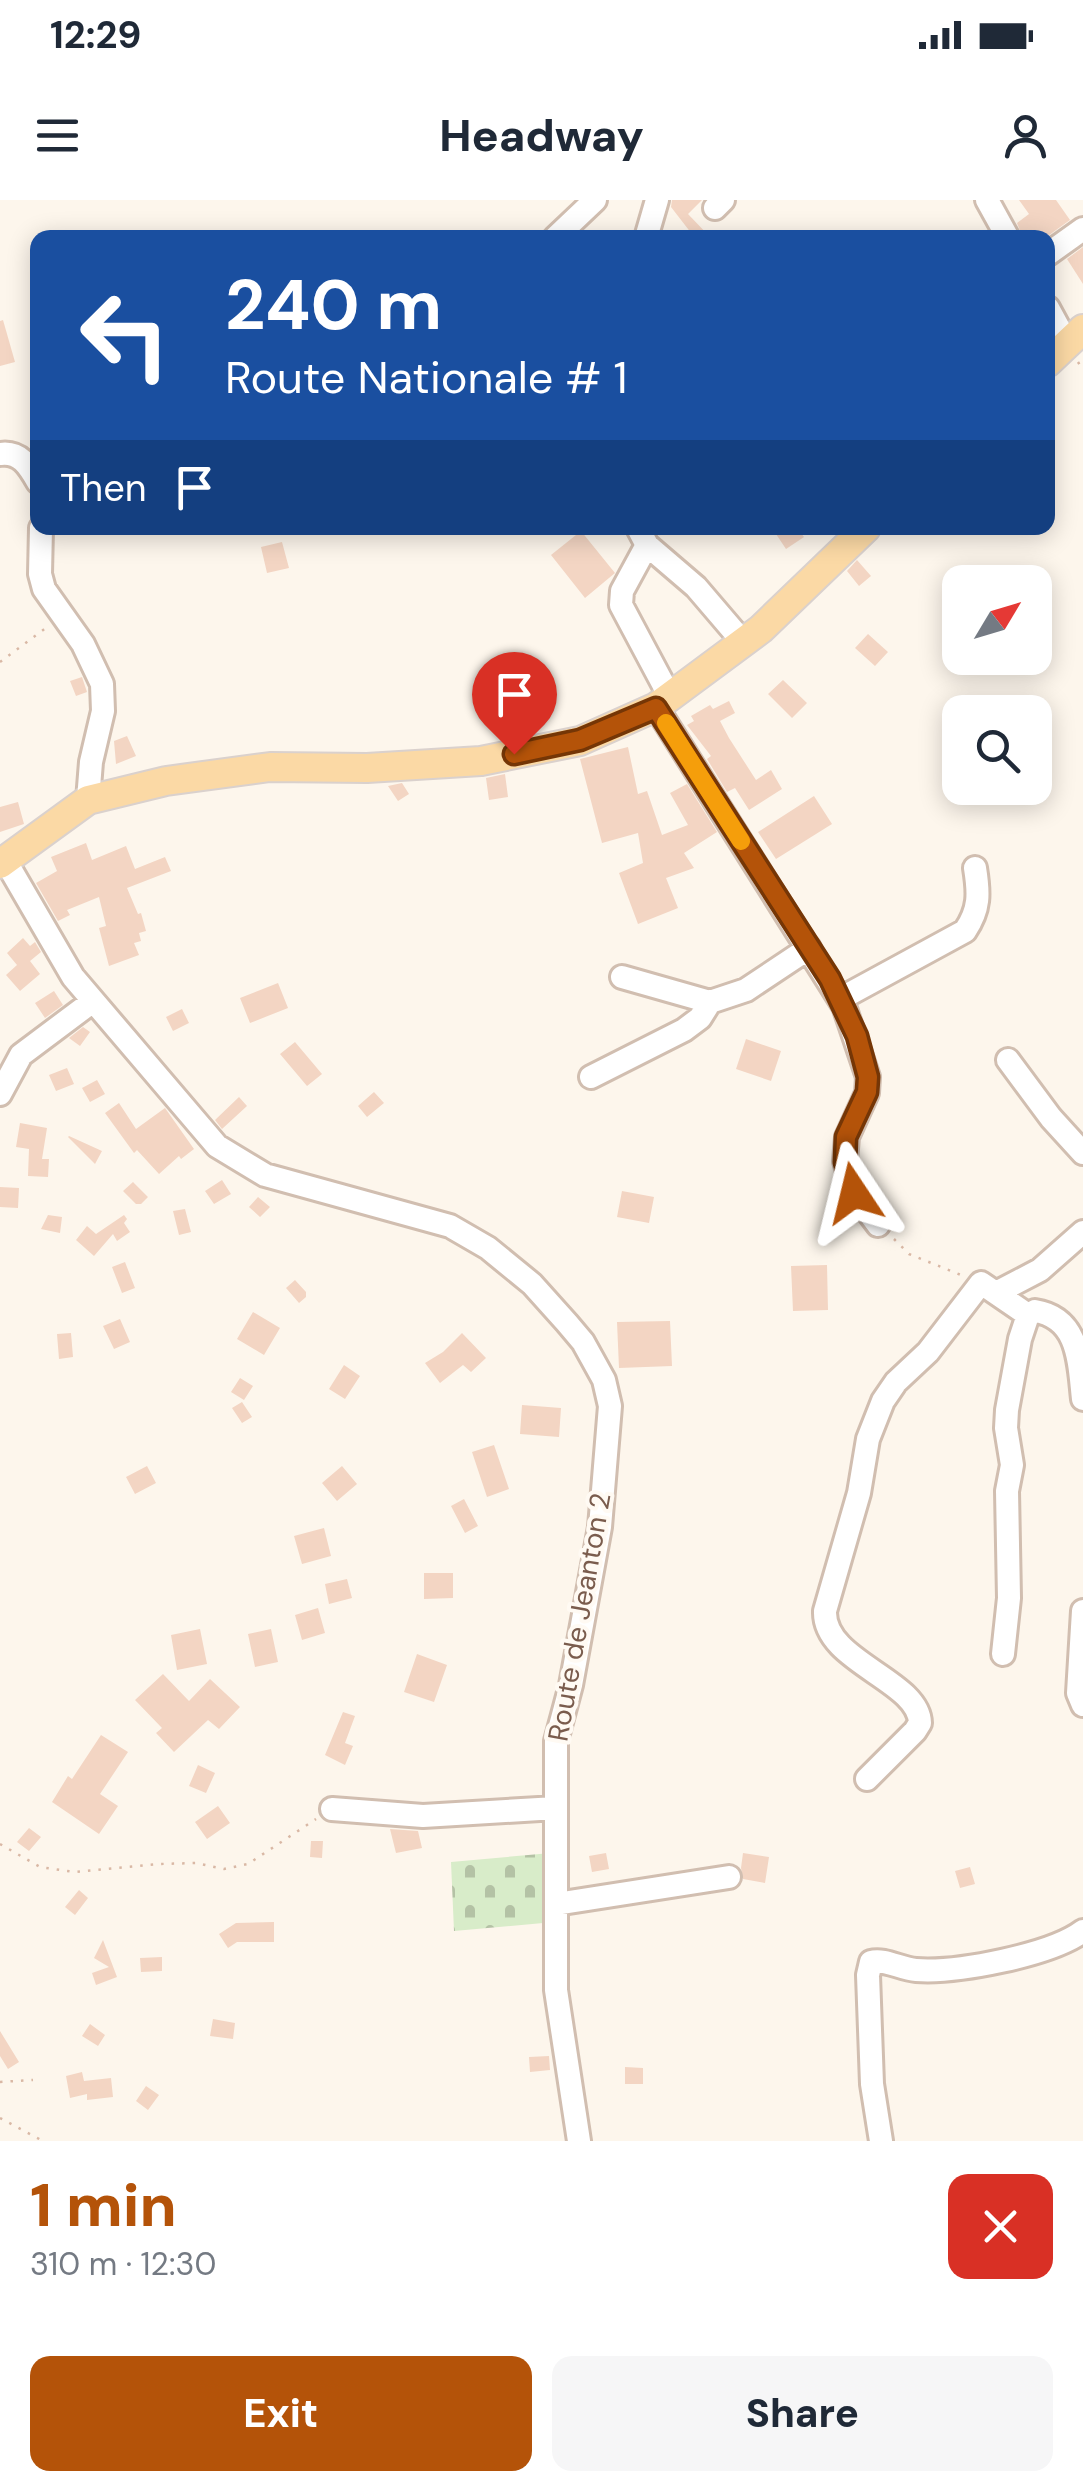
<!DOCTYPE html>
<meta charset="utf-8">
<style>
body{margin:0;font-family:"DM Sans",sans-serif;background:#f6f6f7;color:#1f2937;height:100vh;display:flex;flex-direction:column;font-size:38px;white-space:nowrap}
*{box-sizing:border-box;margin:0}
p{font-size:32px;color:#747a83}
.icon{flex:none;width:55px;height:55px;fill:none;stroke:currentColor;stroke-width:2;stroke-linecap:round;stroke-linejoin:round}
.map{position:relative;height:1941px;overflow:hidden}
.sheet{display:flex;flex-direction:column;background:#fff;flex:1}
.sheet>*{flex:none}
.guide{position:absolute;left:30px;top:30px;width:1025px;height:305px;border-radius:20px;box-shadow:0 5px 25px #0003;background:#1a4fa0;color:#fff;overflow:hidden}
.needle{width:65px;rotate:52deg}
.fabs{position:absolute;left:942px;top:365px;display:grid;gap:20px}
.fabs a{display:grid;place-items:center;width:110px;height:110px;border-radius:20px;background:#fff;box-shadow:0 5px 25px #0003;font-size:50px}
.pin{position:absolute;display:grid;place-items:center;width:85px;height:85px;color:#fff;margin:-102px -42px;border-radius:50% 50% 50% 0;rotate:-45deg;box-shadow:0 0 10px #0007}
.pin .icon{rotate:45deg}
.me{position:absolute;width:110px;margin:-55px;rotate:350deg;stroke-linejoin:round;filter:drop-shadow(0 0 8px #0008)}
.turn{display:flex;align-items:center;gap:35px;height:210px;padding:0 30px;font-size:45px}
.turn .icon{width:130px;height:130px;stroke-width:2.5}
.turn b{display:block;font-size:70px;line-height:85px}
.then{display:flex;align-items:center;height:95px;padding:0 30px;background:#0003;gap:20px;font-size:38px}
.round{display:grid;place-items:center;flex:none;width:105px;height:105px;border-radius:20px;background:#f6f6f7}
.overview{display:flex;align-items:center;justify-content:space-between;height:170px;padding:0 30px}
h1{font-size:60px;font-weight:800;line-height:75px;color:#b45309}
.primary-button{display:flex;gap:20px;margin-top:auto;padding:20px 30px}
.primary-button a{flex:1;height:115px;border-radius:20px;background:#b45309;color:#fff;font-size:40px;font-weight:800;line-height:115px;text-align:center}
.primary-button a+a{background:#f6f6f7;color:#1f2937}
.status{display:flex;justify-content:space-between;align-items:center;height:70px;padding:0 50px;background:#fff;direction:ltr}
.status svg{height:28px;fill:currentColor}
header{display:flex;justify-content:space-between;align-items:center;height:130px;padding:0 30px;background:#fff;font-size:45px;font-weight:800}
.map>svg:first-child{display:block}
.cemetery{fill:url(#cemetery-stones)}
.building{fill:#f3d5c3}
.lines{fill:none;stroke-linecap:round;stroke-linejoin:round}
.minor-casing{stroke:#d1beb0;stroke-width:28}
.major-casing{stroke:#dad1cd;stroke-width:32}
.path{stroke:#d9b8a5;stroke-width:2.5;stroke-dasharray:2.5 8;stroke-linecap:butt}
.minor{stroke:#fff;stroke-width:22}
.major{stroke:#fbd9a5;stroke-width:28}
.route-casing{stroke:#753606;stroke-width:25}
.route{stroke:#b45309;stroke-width:18}
.slow{stroke:#f59e0b;stroke-width:18}
.labels{text-anchor:middle;stroke-width:8;stroke-linejoin:round;paint-order:stroke}
.street-label{font-size:28px;fill:#7a5c4d;stroke:#fffaf3}
</style>
<div class="status"><b>12:29</b><svg viewBox="0 0 49 12"><path d="M0 12V9h3v3zM5 12V6h3v6zM10 12V3h3v9zM15 12V0h3v12zM26 1h20v11H26zM47 4h2v5h-2z"/></svg></div>
<header><svg class="icon" aria-label="menu" viewBox="0 0 24 24"><path d="M4 6h16M4 12h16M4 18h16"/></svg>Headway<svg class="icon" aria-label="person" viewBox="0 0 24 24"><circle cx="12" cy="8" r="4"/><path d="M4 21q1-7 8-7t8 7"/></svg></header>
<div class="map">
<svg width="1083" height="1941" viewBox="0 0 1083 1941">
<defs>
<pattern id="cemetery-stones" width="16" height="16" patternUnits="userSpaceOnUse" patternTransform="scale(2.5)"><rect width="16" height="16" fill="#d8ecc9"/><path d="M2 7V4a2 2 0 0 1 4 0v3zM10 15v-3a2 2 0 0 1 4 0v3z" fill="#b4c2a5"/></pattern>
</defs>
<rect width="100%" height="100%" fill="#fdf6ec"/>
<!-- cemetery -->
<path class="cemetery" d="M551,1653l3,69 -100,9 -3,-69z"/>
<!-- building -->
<path class="building" d="M672,0h30l-14,14 23,24h-16l-24,-31z
M1019,0h37l14,20 -25,18h-22l-6,-15 12,-9z
M1083,47v37l-16,-25z
M3,120l12,42 -15,4v-45z
M772,328h25l7,9 -18,12z
M581,331l34,42 -30,25 -34,-43z
M282,342l7,26 -22,5 -6,-26z
M857,360l14,16 -12,10 -12,-15z
M868,434l20,18 -13,14 -20,-18z
M82,477l5,15 -11,4 -6,-15z
M783,480l24,23 -15,15 -24,-24z
M729,501l6,12 -15,8 9,17 27,42 15,-10 11,19 -33,21 -14,-22 -8,4 -20,-33 4,-3 -24,-31 7,-4 -3,-5 19,-11 3,4z
M127,536l9,20 -20,8 -2,-23z
M628,547l10,47 9,-3 15,44 26,-10 -18,-32 17,-9 30,48 -33,21 10,15 -28,10 12,30 -40,16 -19,-51 24,-10 -5,-30 -36,10 -22,-84z
M505,574l3,23 -19,3 -3,-22z
M402,583l7,11 -11,7 -10,-15z
M814,596l18,28 -56,35 -18,-27z
M18,602l6,22 -24,8v-25z
M86,643l6,17 34,-14 9,23 30,-12 6,14 -44,17 11,26 3,-1 5,18 -7,2 2,8 -7,2 5,12 -30,11 -10,-38 7,-2 -7,-29 -32,13 3,5 -12,6 -22,-38 21,-12 -6,-14z
M23,738l7,8 5,-4 6,10 -11,9 10,13 -20,17 -14,-16 11,-10 -10,-12z
M278,783l10,25 -38,15 -10,-25z
M54,791l9,14 -18,13 -10,-15z
M182,809l7,14 -16,8 -7,-14z
M83,827l7,5 -10,14 -11,-8z
M746,839l35,12 -10,30 -35,-12z
M295,842l27,32 -15,12 -27,-32z
M67,868l7,16 -18,7 -7,-16z
M97,880l8,14 -15,8 -8,-14z
M374,892l10,11 -17,14 -9,-11z
M239,897l8,9 -25,23 -7,-9z
M119,903l17,26 29,-21 29,41 -13,10 -2,-3 -20,18 -22,-24 -3,3 -29,-40z
M20,923l27,5 -5,31h7l-1,18 -20,-1 1,-27 -13,-2z
M69,936l33,15 -7,13 -27,-27z
M222,980l9,14 -17,10 -9,-13z
M133,982l15,15 -7,7h-5l-13,-13z
M0,987l19,1 -1,20 -18,-1z
M622,991l32,6 -5,26 -32,-6z
M258,997l12,10 -10,10 -11,-10z
M185,1009l6,23 -12,3 -6,-24z
M48,1015l14,2 -2,16 -19,-4z
M124,1015l3,4 -3,4 6,9 -13,9 -4,-7 -19,22 -18,-16 11,-14 9,8z
M125,1062l10,26 -13,5 -10,-26z
M827,1065l1,45 -35,1 -2,-45z
M295,1080l11,12v5l-7,6 -13,-15z
M253,1112l27,16 -16,27 -27,-16z
M120,1119l10,23 -16,7 -11,-23z
M670,1121l2,45 -53,2 -2,-46z
M71,1133l2,24 -14,2 -2,-25z
M462,1133l24,25 -15,14 -8,-7 -23,18 -15,-20 18,-11z
M344,1165l16,11 -15,23 -16,-10z
M240,1178l13,8 -9,14 -13,-8z
M242,1202l10,15 -10,6 -10,-15z
M522,1205l39,3 -2,29 -39,-3z
M494,1245l15,44 -22,8 -15,-45z
M147,1266l9,17 -21,11 -9,-17z
M342,1266l15,18 -20,17 -15,-18z
M464,1299l14,27 -13,7 -14,-27z
M324,1328l7,28 -29,8 -8,-28z
M424,1373h29v25l-29,1z
M347,1379l5,19 -23,6 -4,-20z
M318,1408l7,25 -23,7 -7,-25z
M200,1429l7,35 -30,6 -6,-35z
M271,1429l7,33 -23,5 -7,-33z
M417,1454l30,11 -13,37 -30,-10z
M163,1474l26,27 21,-22 30,28 -21,22 -11,-9 -34,32 -18,-19 6,-5 -27,-28z
M343,1512l12,4 -10,27 8,3 -8,19 -20,-10z
M101,1535l27,17 -28,42 18,12 -19,28 -47,-32 16,-26 4,3z
M198,1565l17,8 -9,20 -17,-7z
M218,1606l12,17 -23,16 -12,-17z
M29,1628l12,9 -12,14 -12,-9z
M390,1629l28,2 4,17 -26,5z
M311,1641h12l-1,17 -12,-1z
M606,1653l3,16 -17,3 -3,-16z
M743,1653l26,4 -4,26 -22,-4 -2,-11z
M970,1667l5,17 -15,4 -5,-17z
M79,1690l9,8 -13,17 -10,-8z
M274,1722v20h-37l-9,6 -9,-14 17,-11z
M103,1740l14,37 -21,8 -4,-12 17,-6 -15,-9z
M162,1757v14l-21,1 -1,-14z
M213,1819l22,4 -2,16 -23,-3z
M90,1824l15,11 -7,11 -16,-10z
M0,1831l19,31 -11,7 -8,-13z
M549,1856l1,14 -20,2 -1,-15z
M625,1867l18,1v16h-18z
M82,1872l2,9 27,-3 2,19 -26,3v-6l-17,4 -4,-22z
M146,1886l13,9 -11,15 -12,-9z"/>
<g class="lines">
<!-- minor casing -->
<g class="minor-casing">
<path id="minor" d="M987,0l21,38
M715,8l8,-8
M555,38l40,-38
M646,38l11,-38
M1048,54l35,-25
M1048,108l19,35
M0,254c20,-3 29,12 38,28
M41,328l-1,46 4,15 39,55 19,40 1,27 -12,51 -3,38
M638,328l9,17 -25,46 -1,14 49,92
M647,345l49,42 47,55
M656,507l188,299 24,71 -1,16 -20,44 -2,24 9,32 24,32
M5,660l68,117 144,169 48,29 185,51 38,22 44,36 35,39 16,19 21,38 6,26 -10,121 -29,158 -15,56v249l23,151
M622,777l88,25
M840,799l125,-68c15,-22 14,-38 10,-63
M1008,860l43,58 32,35
M591,877l93,-47 16,-12 10,-16 36,-12 63,-42
M0,894l21,-39 72,-54
M996,1093l44,-23 43,-38
M1083,1411l-5,82 5,12
M1003,1454l6,-56 -2,-107 5,-26 -6,-37 1,-18 13,-71 8,-24 7,-4c45,7 44,53 48,88
M867,1579l48,-48 5,-8c-1,-43 -97,-61 -95,-112l34,-118 9,-54 15,-38 13,-19 32,-30 53,-69 47,32
M332,1609l91,7 133,-8
M556,1704l173,-27
M881,1941l-9,-57 -4,-109 3,-13c13,-4 30,7 45,8 41,3 135,-15 167,-39"/>
</g>
<!-- major casing -->
<g class="major-casing">
<path id="major" d="M1048,162l35,-33
M0,664l88,-64 78,-19 104,-14 97,1 114,-7 99,-20 76,-34 105,-78 105,-101"/>
</g>
<!-- path -->
<path class="path" d="M1078,162l5,8
M0,462l47,-35
M894,1039l15,15 52,21
M0,1644l40,23 34,5 85,-8 37,-1 28,6 24,-5 68,-45
M0,1882l33,-2
M0,1918l43,23"/>
<!-- minor -->
<use href="#minor" class="minor"/>
<!-- major -->
<use href="#major" class="major"/>
</g>
<g class="lines">
<!-- route casing -->
<g class="route-casing">
<path id="route" d="M514,554l66,-14 76,-32 174,271 27,57 11,41 -1,15 -21,45 -1,25 9,31"/>
</g>
<!-- route -->
<use href="#route" class="route"/>
<!-- slow -->
<path class="slow" d="M666,523l75,118"/>
</g>
<g class="labels">
<!-- street labels -->
<g class="street-label">
<text transform="translate(579 1417) rotate(-80)" y="10">Route de Jeanton 2</text>
</g>
</g>
</svg>
<div class="fabs">
<a><svg class="needle" viewBox="-14 -14 28 28"><path d="M0-13l5 13h-10z" fill="#e53935"/><path d="M0 13l5-13h-10z" fill="#747a83"/></svg></a>
<a><svg class="icon" aria-label="search" viewBox="0 0 24 24"><circle cx="10" cy="10" r="6"/><path d="M15 15l6 6"/></svg></a>
</div>
<div class="pin" style="left:514px;top:554px;background:#d93025"><svg class="icon" aria-label="arrive" viewBox="0 0 24 24"><path d="M6 21V4h12l-3 4 3 4H6"/></svg></div>
<svg class="me" style="left:854px;top:993px" viewBox="-20 -20 40 40"><path d="M0-17L14 15 0 8-14 15z" fill="#b45309" stroke="#fff" stroke-width="4"/></svg>
<div class="guide">
<div class="turn"><svg class="icon" aria-label="left" viewBox="0 0 24 24"><path d="M17 20v-9H6M10 6l-5 5 5 5"/></svg><div><b>240 m</b>Route Nationale # 1</div></div>
<div class="then">Then<svg class="icon" aria-label="arrive" viewBox="0 0 24 24"><path d="M6 21V4h12l-3 4 3 4H6"/></svg></div>
</div>
</div>
<section class="sheet">
<div class="overview"><div><h1>1 min</h1><p>310 m · 12:30</p></div><a class="round" style="background:#d93025;color:#fff"><svg class="icon" aria-label="close" viewBox="0 0 24 24"><path d="M6 6l12 12M18 6L6 18"/></svg></a></div>
<div class="primary-button"><a>Exit</a><a>Share</a></div>
</section>
